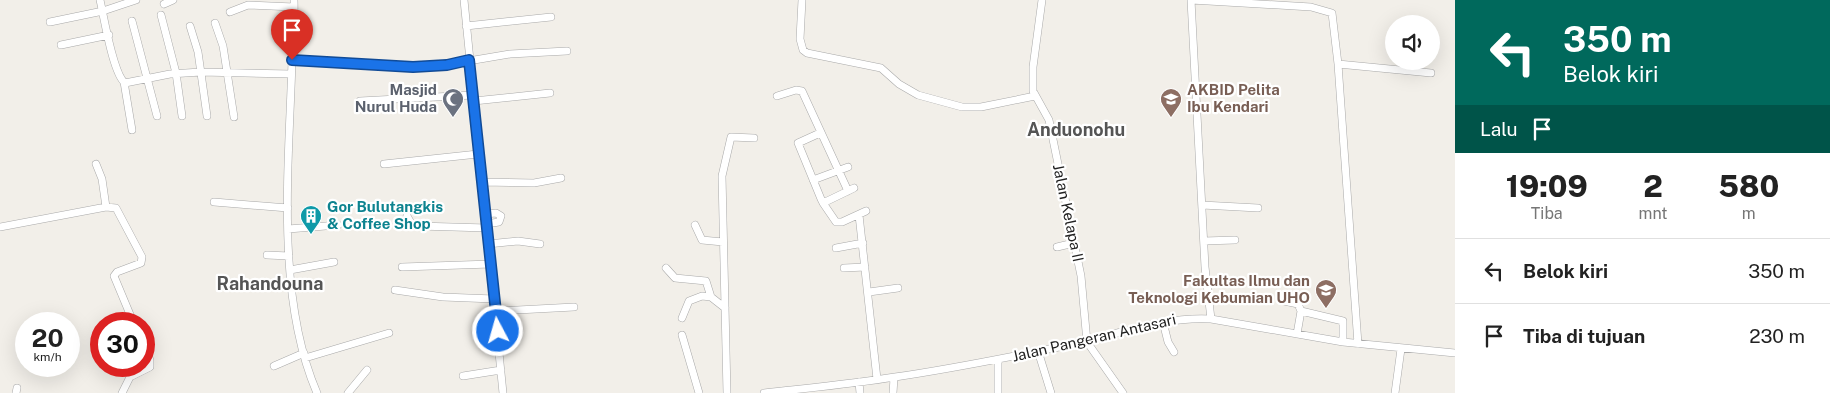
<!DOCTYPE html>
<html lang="id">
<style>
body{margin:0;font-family:"Public Sans",sans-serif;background:#f6f6f6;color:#222;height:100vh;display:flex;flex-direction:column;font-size:19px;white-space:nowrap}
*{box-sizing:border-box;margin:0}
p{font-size:16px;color:#767676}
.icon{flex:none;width:28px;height:28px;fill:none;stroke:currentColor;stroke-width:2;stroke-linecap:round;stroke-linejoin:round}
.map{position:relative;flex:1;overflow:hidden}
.details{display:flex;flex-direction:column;background:#fff;width:375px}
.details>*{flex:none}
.top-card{background:#00695c;color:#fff;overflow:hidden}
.controls{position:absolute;left:1385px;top:15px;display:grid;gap:10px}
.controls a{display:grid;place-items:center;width:55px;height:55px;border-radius:50%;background:#fff;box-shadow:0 5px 20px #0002;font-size:25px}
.speed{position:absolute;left:15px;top:312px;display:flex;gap:10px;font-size:25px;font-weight:700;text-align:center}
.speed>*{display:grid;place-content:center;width:65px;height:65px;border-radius:50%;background:#fff;box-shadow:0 5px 20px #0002;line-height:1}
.speed small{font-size:12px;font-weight:400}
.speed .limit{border:8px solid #d22;background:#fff;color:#111}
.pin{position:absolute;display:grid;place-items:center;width:42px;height:42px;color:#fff;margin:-51px -21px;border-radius:50% 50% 50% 0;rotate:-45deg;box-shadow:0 0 5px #0007}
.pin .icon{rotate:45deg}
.me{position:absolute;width:55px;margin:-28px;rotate:354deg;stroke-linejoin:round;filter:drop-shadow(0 0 4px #0008)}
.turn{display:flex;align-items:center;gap:18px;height:105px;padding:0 25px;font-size:22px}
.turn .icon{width:65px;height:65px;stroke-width:2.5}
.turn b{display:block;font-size:35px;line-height:42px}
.then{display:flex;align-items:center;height:48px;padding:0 25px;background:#0003;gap:10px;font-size:19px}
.eta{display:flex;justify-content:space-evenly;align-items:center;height:85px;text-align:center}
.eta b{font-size:30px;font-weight:800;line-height:35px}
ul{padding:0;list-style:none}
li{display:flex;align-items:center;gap:15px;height:65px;padding:0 25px;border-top:1px solid #e0e0e0}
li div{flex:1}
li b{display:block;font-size:19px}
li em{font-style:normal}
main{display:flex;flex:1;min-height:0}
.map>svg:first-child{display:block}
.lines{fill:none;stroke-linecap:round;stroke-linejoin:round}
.minor-casing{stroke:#a9a9a9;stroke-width:8}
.minor{stroke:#fff;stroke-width:7}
.route-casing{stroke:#114b97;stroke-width:12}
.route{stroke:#1a73e8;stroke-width:9}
.labels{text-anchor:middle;stroke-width:4.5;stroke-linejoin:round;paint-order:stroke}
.worship-label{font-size:15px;font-weight:bold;fill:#5b616d;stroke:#fff;text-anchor:end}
.education-label{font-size:15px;font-weight:bold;fill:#785e54;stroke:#fff;text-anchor:start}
.culture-label{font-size:15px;font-weight:bold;fill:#0d838f;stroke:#fff;text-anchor:start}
.street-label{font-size:15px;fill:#222;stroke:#fff}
.quarter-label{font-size:18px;font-weight:bold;fill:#555;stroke:#fff}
</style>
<main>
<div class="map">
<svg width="1455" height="393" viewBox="0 0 1455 393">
<rect width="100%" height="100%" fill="#f2efe9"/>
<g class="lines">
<!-- minor casing -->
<g class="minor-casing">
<path id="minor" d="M100,0c4,17 13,74 25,83l45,-9 31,-2 90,2
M294,0c1,20 -2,41 -2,61 -3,104 -17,235 25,332
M464,0l39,393
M802,0l-2,39 3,11 4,3 74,15 18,16 19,11 44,12h19l54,-11
M1042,0l-9,67v24l16,29 32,156 6,66 36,51
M1191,0l120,7 21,6 6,51 20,280
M1191,0l14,267 6,52
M164,4l9,-4
M230,12l18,-7 46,2
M161,15l15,58 6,43
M132,21l25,95
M50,22l53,-11 33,-11
M215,23l8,23 11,71
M190,26l8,26 9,64
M466,26l85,-9
M61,45l48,-10
M292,60l141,7 77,-13 57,-3
M1338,64l93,9
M124,82l8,48
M777,96l19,-6 6,1 46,100 6,-3
M360,101l113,-6
M474,101l76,-8
M820,133l-22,10 23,56 2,4 25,-12
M96,164l6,15 4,28
M384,164l94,-10
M813,180l35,-13
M482,182l52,1 27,-5
M214,202l74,6
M823,203l13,19h6l24,-11
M1202,205l56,3
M485,214l11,-1 5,3 -2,6 -13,2
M859,215l18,164
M407,216l4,7 7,3 69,2
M695,225l7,15 21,2
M0,227l106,-20 10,1 26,49 -1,6 -24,9 -3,4 20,48
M288,229l50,-4
M1204,241l31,-1
M488,244l30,-3 22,3
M1057,247l17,-4
M836,248l27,-5
M267,255l22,1
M402,267l89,-3
M666,268l9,10 31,3 5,16 14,11
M844,268l21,-1
M290,270l44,-8
M395,290l48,7 51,2
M869,292l29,-4
M1284,301l14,3 3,7 42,10v21
M496,311l78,-4
M682,318l7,-17 13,-5 9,1
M1163,322l5,20 6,10
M1297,334l4,-23
M682,335l17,58
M1038,351l13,42
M305,358l84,-25
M274,366l30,-13
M463,376l38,-6
M859,382l1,11
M16,393l1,-5
M122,393l8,-16 20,-10v-7l-6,-14
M348,393l19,-23
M727,393l-5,-217 9,-39 23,1
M764,393c44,-5 88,-9 131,-16 55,-8 110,-19 164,-30 51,-9 100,-31 152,-28l132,23 112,11
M893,393l1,-15
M998,393v-33
M1395,393l6,-44"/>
</g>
<!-- minor -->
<use href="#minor" class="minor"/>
</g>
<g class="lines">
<!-- route casing -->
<g class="route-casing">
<path id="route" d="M292,60l121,7 34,-2 22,-5 29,271"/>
</g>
<!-- route -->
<use href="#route" class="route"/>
</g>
<!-- icons -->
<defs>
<g id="mosque-pin" transform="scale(1.125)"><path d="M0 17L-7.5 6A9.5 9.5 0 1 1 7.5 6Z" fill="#6b7280" stroke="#fff"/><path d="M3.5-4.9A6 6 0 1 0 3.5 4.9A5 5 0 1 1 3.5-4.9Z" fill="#fff"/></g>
<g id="university-pin" transform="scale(1.125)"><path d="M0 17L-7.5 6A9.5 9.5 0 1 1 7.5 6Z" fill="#8d6e63" stroke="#fff"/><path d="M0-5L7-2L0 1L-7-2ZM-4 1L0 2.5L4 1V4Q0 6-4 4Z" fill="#fff"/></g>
<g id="building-pin" transform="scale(1.125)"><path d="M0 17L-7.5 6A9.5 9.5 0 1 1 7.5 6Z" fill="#0f9aa8" stroke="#fff"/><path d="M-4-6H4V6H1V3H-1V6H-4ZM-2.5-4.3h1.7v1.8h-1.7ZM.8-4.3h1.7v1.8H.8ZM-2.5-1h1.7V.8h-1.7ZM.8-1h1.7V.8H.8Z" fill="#fff"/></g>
</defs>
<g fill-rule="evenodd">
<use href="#mosque-pin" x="453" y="99"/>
<use href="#university-pin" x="1171" y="99"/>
<use href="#building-pin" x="311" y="216"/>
<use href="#university-pin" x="1326" y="290"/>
</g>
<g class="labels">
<!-- worship labels -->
<g class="worship-label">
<text x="437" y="95">Masjid<tspan x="437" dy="17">Nurul Huda</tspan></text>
</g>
<!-- education labels -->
<g class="education-label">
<text x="1187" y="95">AKBID Pelita<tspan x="1187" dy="17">Ibu Kendari</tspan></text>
<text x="1310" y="286" text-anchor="end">Fakultas Ilmu dan<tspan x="1310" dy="17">Teknologi Kebumian UHO</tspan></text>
</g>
<!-- culture labels -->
<g class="culture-label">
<text x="327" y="212">Gor Bulutangkis<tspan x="327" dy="17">&amp; Coffee Shop</tspan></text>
</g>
<!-- street labels -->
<g class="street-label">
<text transform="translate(1068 213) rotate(78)" y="5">Jalan Kelapa II</text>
<text transform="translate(1094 338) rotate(-13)" y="5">Jalan Pangeran Antasari</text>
</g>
<!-- quarter labels -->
<g class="quarter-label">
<text x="1076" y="136">Anduonohu</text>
<text x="270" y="290">Rahandouna</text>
</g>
</g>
</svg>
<div class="controls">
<a><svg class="icon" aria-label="sound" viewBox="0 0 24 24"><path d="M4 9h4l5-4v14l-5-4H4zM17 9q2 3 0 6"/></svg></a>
</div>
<div class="speed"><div>20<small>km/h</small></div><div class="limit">30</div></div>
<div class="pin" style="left:292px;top:60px;background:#d93025"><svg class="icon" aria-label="arrive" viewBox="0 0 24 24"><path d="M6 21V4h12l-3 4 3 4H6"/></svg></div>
<svg class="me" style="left:498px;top:331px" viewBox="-20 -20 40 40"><circle r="17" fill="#1a73e8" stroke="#fff" stroke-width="3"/><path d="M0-11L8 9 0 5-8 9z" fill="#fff"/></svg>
</div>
<section class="details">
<div class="top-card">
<div class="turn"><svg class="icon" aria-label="left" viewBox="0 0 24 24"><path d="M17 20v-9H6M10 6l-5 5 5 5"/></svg><div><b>350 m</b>Belok kiri</div></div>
<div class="then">Lalu<svg class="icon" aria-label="arrive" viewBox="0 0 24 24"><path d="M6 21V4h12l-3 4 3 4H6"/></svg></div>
</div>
<div class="eta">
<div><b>19:09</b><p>Tiba</p></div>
<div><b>2</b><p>mnt</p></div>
<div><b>580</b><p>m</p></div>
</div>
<ul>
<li><svg class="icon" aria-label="left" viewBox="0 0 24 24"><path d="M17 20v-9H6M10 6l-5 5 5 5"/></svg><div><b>Belok kiri</b></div><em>350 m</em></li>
<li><svg class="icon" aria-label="arrive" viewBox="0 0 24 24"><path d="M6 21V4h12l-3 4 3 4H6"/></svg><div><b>Tiba di tujuan</b></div><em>230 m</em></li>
</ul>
</section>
</main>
